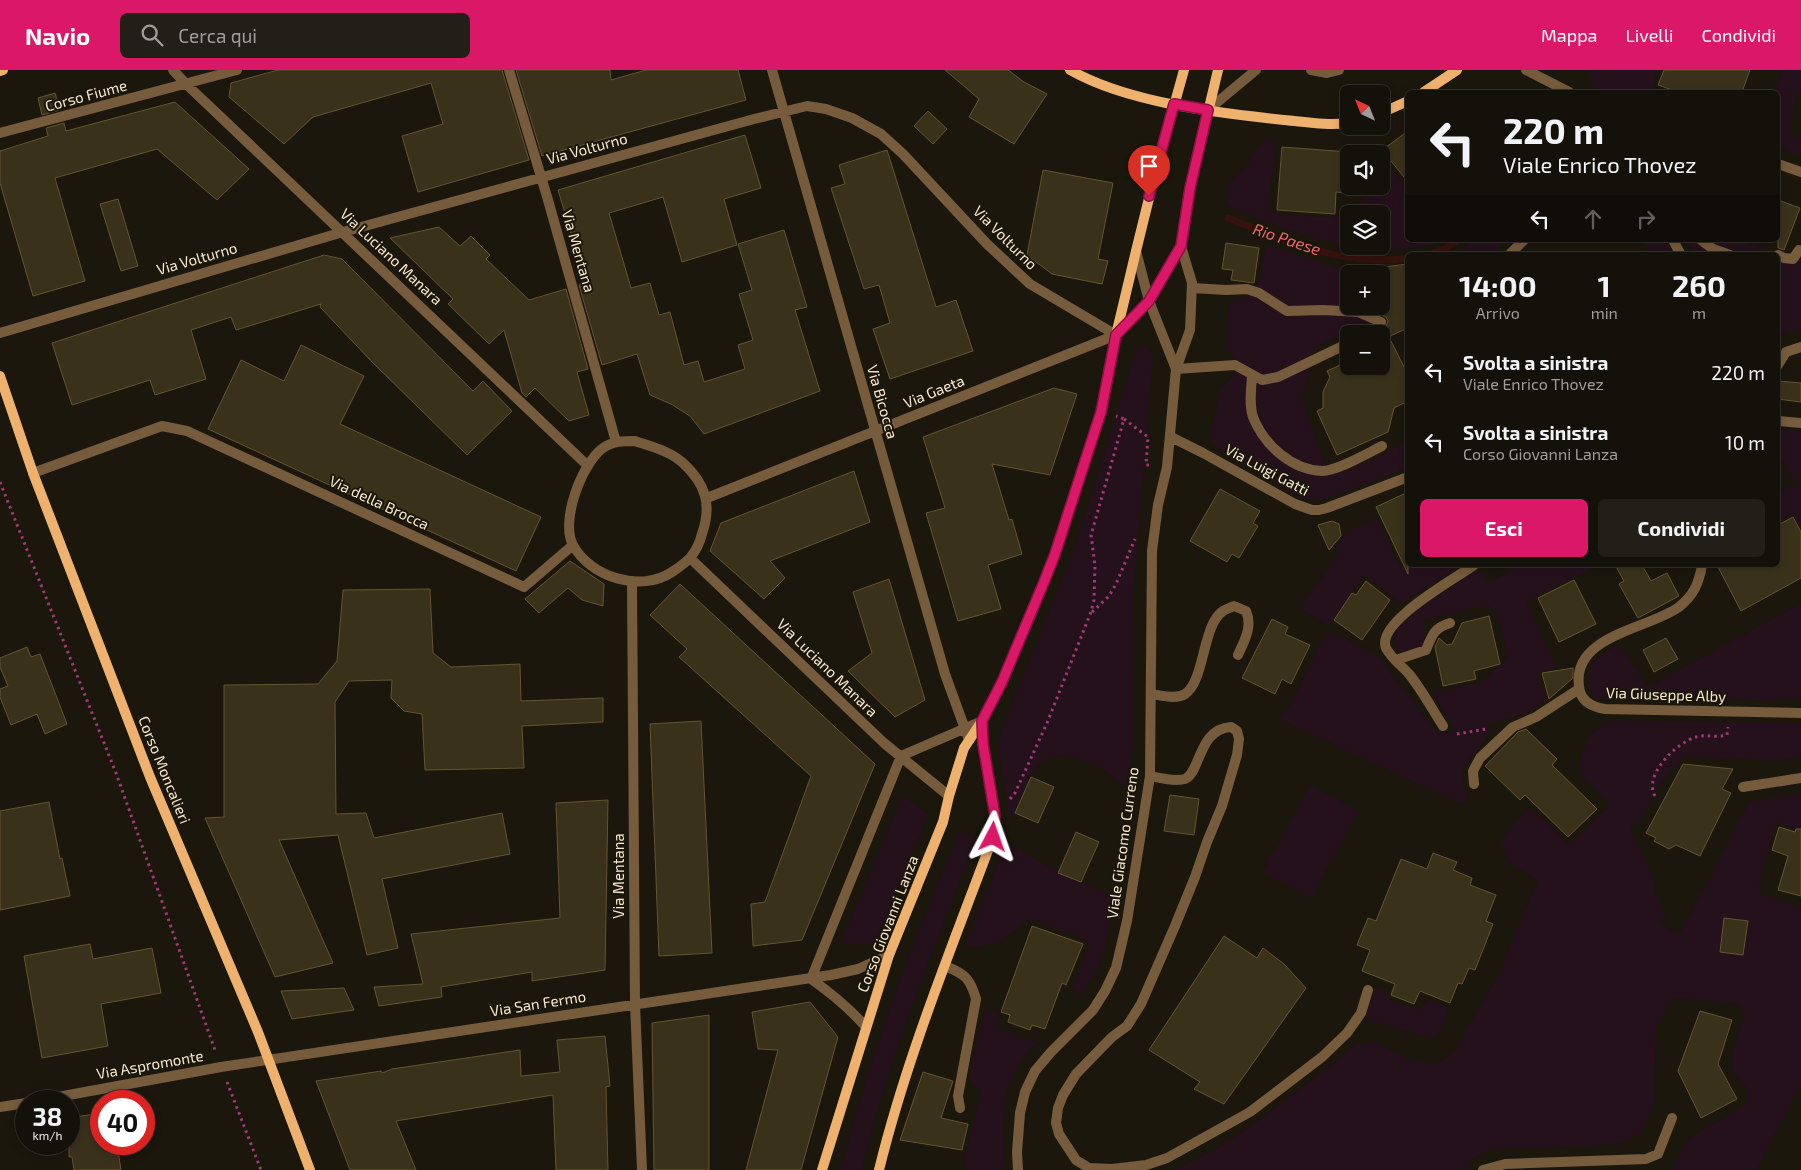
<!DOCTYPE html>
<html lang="it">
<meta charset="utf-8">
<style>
body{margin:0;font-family:"Exo 2",sans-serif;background:#211f18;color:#f1f3f6;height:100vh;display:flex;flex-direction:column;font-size:19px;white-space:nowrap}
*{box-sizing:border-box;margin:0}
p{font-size:16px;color:#9d9d9c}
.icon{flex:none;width:28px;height:28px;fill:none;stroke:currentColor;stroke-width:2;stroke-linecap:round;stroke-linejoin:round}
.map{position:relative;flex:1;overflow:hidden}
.sheet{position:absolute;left:1405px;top:182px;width:375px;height:315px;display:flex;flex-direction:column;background:#14110a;border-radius:8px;box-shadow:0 2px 8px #0003,0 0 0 1px #33312b}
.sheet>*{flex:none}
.banner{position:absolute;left:1405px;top:20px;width:375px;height:152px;border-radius:8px;box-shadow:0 2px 8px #0003,0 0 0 1px #33312b;background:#14110a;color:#f1f3f6;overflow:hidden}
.needle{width:32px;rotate:317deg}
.controls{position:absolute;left:1340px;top:15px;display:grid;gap:10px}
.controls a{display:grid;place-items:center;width:50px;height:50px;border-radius:8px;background:#14110a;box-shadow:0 2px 8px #0003,0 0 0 1px #33312b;font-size:25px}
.speed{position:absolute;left:15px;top:1020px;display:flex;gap:10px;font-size:25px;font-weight:700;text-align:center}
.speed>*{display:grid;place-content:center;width:65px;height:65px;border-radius:50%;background:#14110a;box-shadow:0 2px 8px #0003,0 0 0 1px #33312b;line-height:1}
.speed small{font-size:12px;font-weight:400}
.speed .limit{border:8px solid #d22;background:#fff;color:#111}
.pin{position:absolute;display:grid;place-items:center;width:42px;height:42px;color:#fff;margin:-51px -21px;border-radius:50% 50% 50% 0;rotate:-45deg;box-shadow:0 0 5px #0007}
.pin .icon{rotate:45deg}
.me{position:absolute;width:55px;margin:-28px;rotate:4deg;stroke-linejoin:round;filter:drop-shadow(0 0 4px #0008)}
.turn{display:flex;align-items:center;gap:18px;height:105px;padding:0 15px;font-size:22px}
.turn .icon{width:65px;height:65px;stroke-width:2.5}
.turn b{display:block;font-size:35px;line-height:42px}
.lanes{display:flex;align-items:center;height:48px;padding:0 15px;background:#0003;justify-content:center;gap:25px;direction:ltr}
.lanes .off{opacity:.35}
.eta{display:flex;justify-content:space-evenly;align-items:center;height:85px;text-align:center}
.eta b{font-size:30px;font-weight:700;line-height:35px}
.action{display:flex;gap:10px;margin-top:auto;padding:10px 15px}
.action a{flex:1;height:58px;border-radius:8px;background:#db1867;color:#fff;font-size:20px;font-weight:700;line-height:58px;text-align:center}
.action a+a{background:#211f18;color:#f1f3f6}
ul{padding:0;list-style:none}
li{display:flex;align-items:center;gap:15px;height:70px;padding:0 15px}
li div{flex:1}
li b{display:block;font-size:19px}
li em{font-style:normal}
header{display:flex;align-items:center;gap:30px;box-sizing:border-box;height:70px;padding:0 25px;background:#db1867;color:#fff}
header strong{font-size:24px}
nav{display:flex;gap:28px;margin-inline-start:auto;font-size:18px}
.search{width:350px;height:45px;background:#211f18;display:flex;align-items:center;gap:12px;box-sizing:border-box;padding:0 18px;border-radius:8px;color:#9d9d9c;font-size:19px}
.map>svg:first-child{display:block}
.green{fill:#25111c}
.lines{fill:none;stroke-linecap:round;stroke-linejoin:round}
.stream{stroke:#35120d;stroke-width:7}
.building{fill:#3a311b;stroke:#645430}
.path{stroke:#a23974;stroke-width:3;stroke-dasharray:2.5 4;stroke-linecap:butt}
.lane{stroke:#765b3d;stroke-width:10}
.street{stroke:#765b3d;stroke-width:10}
.secondary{stroke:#efb16e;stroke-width:10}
.route-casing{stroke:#8e1043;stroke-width:12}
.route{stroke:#db1867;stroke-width:9}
.labels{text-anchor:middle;stroke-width:4;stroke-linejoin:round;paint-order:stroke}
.street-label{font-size:15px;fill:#fae8cd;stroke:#1b170d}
.water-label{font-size:16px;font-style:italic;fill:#ef666c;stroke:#1b170d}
</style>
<header>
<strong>Navio</strong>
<div class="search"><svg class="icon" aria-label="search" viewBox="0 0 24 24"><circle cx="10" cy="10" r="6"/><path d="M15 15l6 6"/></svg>Cerca qui</div>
<nav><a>Mappa</a><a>Livelli</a><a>Condividi</a></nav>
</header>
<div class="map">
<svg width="1801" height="1100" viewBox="0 0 1801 1100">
<rect width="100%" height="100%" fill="#1b170d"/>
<!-- green -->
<path class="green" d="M1591,0h66c-6,16 -5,17 11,22h-60l-17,-5z
M1783,0h18v21l-6,8 -3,21v11l2,5 7,2v18l-23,-9v-55h-3z
M1263,69h10l3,6 -8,59 2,8 43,5 36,-1v29c-42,-7 -83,-22 -121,-40l-1,-21c21,-15 24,-24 36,-45z
M1383,95h5l19,23 1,52h36c-24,11 -64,11 -90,6h27v-32h-28l3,-2 11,-26h14v-19z
M1474,170h32l-13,15h-39z
M1639,170h26l8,15h-24l-2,-9z
M1686,170h54l61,24v68l-7,-1 -16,4v-80h-84z
M1271,176l61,20 25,5 11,-1 8,4h-27v32h32l1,9 -63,30 -7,8 -3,20 -8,25 24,67 6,8c15,0 52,-18 66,-26 4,-2 7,-7 10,-11v32l-83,31h-21l-78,-46 -13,-10 -2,-9 11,-46 14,-15 2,-15 -11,-11 2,-35 3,-12 18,-3 10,-14 7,-36z
M1145,276l8,9 -20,242 1,109 -1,44 -7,36 -2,1 -17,-16 -28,-13 -23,-3 -14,6 -10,12 -22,49 -12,-77 3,-13 75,-188 58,-187 3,-8z
M1783,359l18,3v96l-9,-14 -14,7v-28l17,-9 -17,-33v-17z
M1375,451l4,1 19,44 9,-3 1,2h53l-59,38 -3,-1 -35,-27 -33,47 -4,3 -27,-17 39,-54 -4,-5c1,-6 8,-11 10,-17z
M1509,495h91l-74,36 30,67 -15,3 -3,6 5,11 5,5v5l-22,16 -39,10 2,11 -27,33v14l6,15 -6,7 -183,-85 11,-14 37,-73 19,7 33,19 53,69 7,5 16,-1 -21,-35v-3l45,-9 29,-26 -10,-44 -9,-9 -66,15 2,20 -3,8 -19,6c-17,-16 -7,-29 9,-41l67,-44 7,13 3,1 22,-12z
M1801,533v96h-24l-6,2 -38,-2h-131l-6,-1c-20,-25 -2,-38 19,-52l8,4 22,34 4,3z
M1615,651l186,2v34l-25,4 -93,-5 -25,31 -19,36 -9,5 26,55 -3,6 13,28 -10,5 23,13 69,-130 7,-4 46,-8v39l-20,-9 -5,1 -3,5 -15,60 4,6 39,11v178l-45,86h-84l15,-30 57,-34c13,-25 -8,-21 -11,-38 -3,-18 6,-35 12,-51l-7,-14 -65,-5 -17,30 -2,79 -15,27 -18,9 -22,2 -53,3h-53l-23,13 -3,9h-292c68,-30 123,-80 181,-125l17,-4 34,18 29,6 18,-13 47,-81 12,-33 25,-57 -25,-16 -12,-20c7,-14 16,-29 31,-35l18,16 16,17 8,-1 36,-38 -31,-31c1,-23 12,-47 36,-52z
M1310,715l48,26 -47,87 -48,-26z
M903,725l25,20 -54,129h-33z
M960,762l16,7c-43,108 -87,218 -115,331h-20c30,-115 71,-228 119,-338z
M1007,773c35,20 69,40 107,53l-10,58 -22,41 -10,-7 17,-41 -3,-8 -53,-19 -12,1c-3,4 -6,9 -10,12 -11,10 -32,17 -46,12z
M1378,918l6,3 5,9 30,10 10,-11 18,7 1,4c-4,11 -6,24 -18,28l-57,-17 -6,-3 2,-14 6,-15z
M988,941l9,1v12l4,6 35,13c-7,8 -17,18 -21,28 -16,34 -12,63 -11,99h-38v-15l16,-64 -10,-7 -3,-10 14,-58z"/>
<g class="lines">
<!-- stream -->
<path class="stream" d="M1228,148c54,22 120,50 180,40
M1428,185l16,-6 14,-9"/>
</g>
<!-- building -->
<path class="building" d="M278,0h224l27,90 -111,32 -16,-56 41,-12 -12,-41 -118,34 -29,27 -55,-47 2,-14z
M516,0h94l1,10 35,-10h92l8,30 -204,56z
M945,0h63l16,12 23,12 -33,50 -45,-27 10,-18z
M1664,0h86l-8,22h-64l-20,-7z
M55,23l5,17 -18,5 -4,-17z
M175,32l74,67 -32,31 -60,-51 -102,29 30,103 -52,15 -33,-113v-32l48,-15 -2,-8 18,-5 2,8z
M928,41l19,18 -14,15 -19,-18z
M1408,61v51l-26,-32z
M745,65l16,53 -37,11 13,46 -55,17 -19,-65 -54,16 22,75 19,-5 9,32 11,-3 14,53 14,-4 6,21 41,-13 -7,-24 15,-5 -14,-46 13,-4 -14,-46 46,-14 23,77 -12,3 25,81 -116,43 -14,-18 -19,-12 -21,-9 -13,-41 -35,11 -23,-80 7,-2 -28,-93z
M1282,77l67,5 -2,41 -11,-1 -1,22 -58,-4z
M887,80l49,157 20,-7 17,51 -83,28 -17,-50 17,-6 -11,-38 -15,4 -33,-101 14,-4 -6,-19z
M1043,100l70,13 -15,76 10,2 -6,23 -50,-10 -25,-19z
M118,129l20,67 -17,5 -21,-67z
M1778,130l22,8 -16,42 -6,-2z
M439,157l21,19 11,-10 19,19 -4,4 43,41 37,-11 22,80 -11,3 12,43 -20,6 -34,-33 -9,9 -4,-4 -18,-63 -15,14 -41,-40 5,-5 -63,-61z
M1226,173l33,5 -5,35 -23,-3 2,-10 -11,-1z
M324,185l18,4 131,132 10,-10 29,30 -45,44 -95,-93 -52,-55 1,-3 -85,26 -5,-13 -40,13 15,49 -51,16 -5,-15 -78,25 -20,-62z
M1408,194v64l-27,12 7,-19 -2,-4 -5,-2v-41h-3l-3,-6z
M1391,271l17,34v26l-14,7 -6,24 -51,23 -20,-44 6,-3v-16l7,-15 -3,-6 22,-10v5h32v-20z
M301,275l63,31 -24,48 201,93 -25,54 -308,-142 33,-69 43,21z
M1778,311l23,2v19l-23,-3z
M1054,318l23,6 -27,81 -58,-11 17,56 3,-1 10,35 -34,11 13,44 -43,12 -32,-108 19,-5 -22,-71z
M854,401l16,51 -100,39 15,17 -21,21 -54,-48 11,-28z
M1220,419l40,22 -7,12 5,3 -19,32 -7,-4 -5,8 -37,-21z
M1408,422v82l-32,-67z
M1793,447l8,15v46l-60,33 -24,-46h61v-40z
M1332,451l7,3 2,12 -12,14 -11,-25z
M570,491l34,23 -1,22 -21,-6 -14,-12 -29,25 -14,-14z
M1615,495h27l9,16 16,-8 12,23 -41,22 -19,-34 5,-3z
M889,509l36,121 -30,17 -47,-46 24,-18 -19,-61z
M1574,510l22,44 -37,18 -21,-44z
M1366,511l24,19 -28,40 -28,-20 18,-27 4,2z
M680,514l195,180 -73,176 -49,6 -2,-42 14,-2 46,-126 -132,-119 8,-8 -37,-34z
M430,519l3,64 18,14 69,-3 1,37 82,-3v24l-81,4 2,42 -99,2 -3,-56 -18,-3 -13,-13 1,-18 -43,1 -14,21 1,112 30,-1 8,25 128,-25 8,41 -128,25 16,69 -31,7 -29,-120 -59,5 54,123 -58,14 -70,-159 19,-1v-132l94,-1 19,-23 6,-71z
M1489,546l11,48 -26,7 2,8 -33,7 -8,-39 4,-9 8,7 5,-1 10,-21z
M1272,549l16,8 -3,7 25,11 -19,39 -9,-5 -7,15 -33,-16z
M1666,568l12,21 -24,13 -11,-22z
M27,577l4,10 9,-3 27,70 -22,10 -8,-20 -26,11 -11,-28v-8l8,-3 -8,-19v-9z
M1573,598v10l-24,21 -7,-26z
M701,651l11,232 -53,3 -9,-232z
M1526,659l31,30 -5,6 45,44 -29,28 -43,-42 -5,5 -35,-34 33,-34z
M1683,694l50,5 -11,20 9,4 -31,63 -24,-11 -7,4 -15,-8 2,-3 -10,-5z
M1031,707l23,10 -16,36 -23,-10z
M1170,725l29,4 -5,36 -30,-4z
M608,730l-3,170 -73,11v-9l-91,15 1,10 -63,9 -5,-19 49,-3 -12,-50 149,-16 -4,-115z
M49,732l11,57 2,-1 8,38 -70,14v-99z
M1779,757l16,5 1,-3h5v67l-23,-6 10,-34 -16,-6z
M1076,762l23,10 -18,40 -23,-9z
M1433,783l24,9 -4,8 19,8 -2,7 26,10 -10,26 7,3 -18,46 -6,-2 -7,16 -4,-1 -8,20 -30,-12 -6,13 -23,-9 4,-11 -33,-13 8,-21 -13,-5 11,-27 8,3 25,-62 26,10z
M1724,848l24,3 -5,34 -23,-3z
M1032,856l51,18 -17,41 -4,-2 -17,46 -13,-4 -2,5 -22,-8 2,-7 -9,-3z
M1224,866l33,22 6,-10 21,16 22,24 -82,116 -30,-15 6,-7 -51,-32z
M90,874l3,15 59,-11 9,45 -60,11 7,42 -66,12 -18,-102z
M344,918l10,22 -62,9 -11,-28z
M810,932l28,35 -37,133h-55l32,-120 -20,-1 -6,-37z
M1700,941l32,9 -14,44 19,35 -36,19 -23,-47z
M709,945v155h-55l-2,-147z
M605,966l5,50 -4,1 2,83h-52l-3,-75 -157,26 20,49h-66l-34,-89 65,-10 1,2 10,-4 128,-19 1,26 39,-4 -3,-32z
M923,1002l30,9 -12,37 27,6 -6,26 -62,-10z
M101,1043v31h16l4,26h-47l-2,-13h-3v-39z"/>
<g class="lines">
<!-- path -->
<path class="path" d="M1124,349l24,18 -2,28h4
M0,412l116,291 99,277
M1092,542l17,-16 7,-12 19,-45
M1457,664l29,-5
M1655,726c-12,-21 21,-53 41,-59 10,-3 20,1 31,-2l1,-8
M1010,729l5,-6 32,-70 44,-111 3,-12 1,-35 -4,-30 33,-116 -8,-3
M227,1012l34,88"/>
<!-- lane -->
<path class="lane" d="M1311,0l16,3 12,-3
M1208,40l48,-40
M1673,170l8,15
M1701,170l12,9 17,6
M1509,185l15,-15
M1778,185l6,3 9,1 6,-9
M1192,218l34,2 21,-1 12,4 28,18 36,-1 35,2 23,10 -3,10 -7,2
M1778,295l8,-13 15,-5
M1176,299l59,-4 27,15 16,-3 71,-34
M1252,306c-1,13 -3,29 1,41 11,28 39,53 69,54 15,0 46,-18 60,-25
M1396,590l30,-10c6,-15 8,-22 24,-27
M1151,624c9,1 25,6 34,0 20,-13 17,-69 38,-83 3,-2 7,-3 11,-5l12,5c7,16 -2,30 -8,44
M1150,706c9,2 25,6 35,3 16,-7 13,-50 46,-52l6,4 2,8 -2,16 -15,51 -15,36 -12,35 -20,49 -34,78 -14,22 -15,11 -36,37 -13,21 -5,13 -2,15 3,11 17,26 13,8 23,1 34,-4 21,-7 83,-46 72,-55 25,-24 14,-20 7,-23
M1474,714l-1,-13 7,-13 33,-31 23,-10 43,-28
M1743,717l58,-9
M945,896c20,8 25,12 31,33l-18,97 2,12
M1483,1100l22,-6 141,-5 12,-5 14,-36"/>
<!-- street -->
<path class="street" d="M173,0l13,14 402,382
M509,0l39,130 68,242
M772,0l173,604 24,66
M1526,0l43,22
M0,63l237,-63
M1778,94l23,8
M1136,181l13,50 27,68
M0,263l343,-101 411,-113 53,-13 19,3 26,9 29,16 22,20 84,90 43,40 86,51
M1778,351l23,2
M1171,367l32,16 92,51 17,6h7l8,-2 81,-31
M635,371c17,6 35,10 48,22 23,21 29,42 19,71 -2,8 -7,18 -12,24 -5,5 -12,10 -18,14 -31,21 -82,5 -99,-27 -13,-24 9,-82 30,-97 10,-7 21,-7 32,-7z
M33,403l129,-47 25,5 337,156 49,-42
M707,428l409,-163
M690,488l194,185 65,53
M1702,495c-3,18 -8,30 -23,42 -30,22 -107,28 -100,79 1,15 13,21 26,23l196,4
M632,511l3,423 7,166
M1443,656c-11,-17 -21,-36 -34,-52 -7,-8 -18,-16 -23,-26 -11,-26 71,-70 88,-83
M901,686l81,-35
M811,909l90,-223
M811,909c20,14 39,30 55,48
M36,1031l185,-34 610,-92 27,-6 31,-14
M0,1037l26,-4
M1018,1100l-1,-18 3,-39 5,-21 10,-21 16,-19 42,-42 12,-19 11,-23 11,-47 23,-145 2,-225 6,-46 9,-38 9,-98 14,-39 2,-47 -11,-37"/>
<!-- secondary -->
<path class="secondary" d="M1070,0c58,33 148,43 214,50 22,2 43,6 65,3
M0,1l3,-1
M1424,22l33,-22
M1381,43l27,-12
M1117,264l32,-33 32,-55 9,-58 28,-118
M0,306l33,97 117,304 108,255 52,138
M822,1100l67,-215 54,-133 6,-26 15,-48 18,-27 20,-39 42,-100 11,-29 46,-141 15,-77 20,-84 18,-73 30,-108
M879,1100c28,-114 73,-223 114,-333l2,-21 -12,-72 -1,-23"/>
</g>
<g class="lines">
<!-- route casing -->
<g class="route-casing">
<path id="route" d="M993,767l2,-21 -12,-72 -1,-23 20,-39 42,-100 11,-28 46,-142 15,-77 33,-34 32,-55 9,-58 18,-78 -34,-6 -25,92"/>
</g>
<!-- route -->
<use href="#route" class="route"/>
</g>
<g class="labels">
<!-- street labels -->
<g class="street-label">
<text transform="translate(86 26) rotate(-15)" y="5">Corso Fiume</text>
<text transform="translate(587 79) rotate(-15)" y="5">Via Volturno</text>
<text transform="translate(1005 168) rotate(45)" y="5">Via Volturno</text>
<text transform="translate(578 181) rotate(74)" y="5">Via Mentana</text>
<text transform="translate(391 187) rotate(43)" y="5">Via Luciano Manara</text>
<text transform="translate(197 189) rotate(-16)" y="5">Via Volturno</text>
<text transform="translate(934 322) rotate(-22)" y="5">Via Gaeta</text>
<text transform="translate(882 332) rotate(74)" y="5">Via Bicocca</text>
<text transform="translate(1267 400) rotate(28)" y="5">Via Luigi Gatti</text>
<text transform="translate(379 433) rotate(25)" y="5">Via della Brocca</text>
<text transform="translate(827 598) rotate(44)" y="5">Via Luciano Manara</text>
<text transform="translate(1666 625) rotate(2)" y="5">Via Giuseppe Alby</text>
<text transform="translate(164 700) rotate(68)" y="5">Corso Moncalieri</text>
<text transform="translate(1123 773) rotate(-82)" y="5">Viale Giacomo Curreno</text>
<text transform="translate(619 806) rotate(-90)" y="5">Via Mentana</text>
<text transform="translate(888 854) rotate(-69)" y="5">Corso Giovanni Lanza</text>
<text transform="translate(538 934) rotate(-9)" y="5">Via San Fermo</text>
<text transform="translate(150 995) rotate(-10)" y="5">Via Aspromonte</text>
</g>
<!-- water labels -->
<g class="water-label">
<text transform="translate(1287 169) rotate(18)" y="6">Rio Paese</text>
</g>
</g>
</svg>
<div class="controls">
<a><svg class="needle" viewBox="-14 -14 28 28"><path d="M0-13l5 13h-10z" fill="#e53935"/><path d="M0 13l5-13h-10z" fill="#9d9d9c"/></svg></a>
<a><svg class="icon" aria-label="sound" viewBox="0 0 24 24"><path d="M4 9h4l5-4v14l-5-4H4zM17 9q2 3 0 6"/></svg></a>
<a><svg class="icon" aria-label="layers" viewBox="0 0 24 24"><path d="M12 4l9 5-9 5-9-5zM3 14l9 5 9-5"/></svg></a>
<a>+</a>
<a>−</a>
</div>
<div class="speed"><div>38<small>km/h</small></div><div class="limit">40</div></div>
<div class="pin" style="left:1149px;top:126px;background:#d93025"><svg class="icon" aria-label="arrive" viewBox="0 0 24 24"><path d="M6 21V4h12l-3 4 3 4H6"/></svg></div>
<svg class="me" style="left:993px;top:767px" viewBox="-20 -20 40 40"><path d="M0-17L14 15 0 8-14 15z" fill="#db1867" stroke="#fff" stroke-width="4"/></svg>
<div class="banner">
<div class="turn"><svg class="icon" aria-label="left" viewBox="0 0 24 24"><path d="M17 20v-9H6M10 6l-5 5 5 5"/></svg><div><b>220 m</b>Viale Enrico Thovez</div></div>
<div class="lanes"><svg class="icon" aria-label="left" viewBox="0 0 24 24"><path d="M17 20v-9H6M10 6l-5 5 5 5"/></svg><svg class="icon off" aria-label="ahead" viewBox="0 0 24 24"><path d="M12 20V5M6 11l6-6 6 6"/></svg><svg class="icon off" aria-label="right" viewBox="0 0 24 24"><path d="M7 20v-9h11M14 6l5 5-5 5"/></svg></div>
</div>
<section class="sheet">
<div class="eta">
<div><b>14:00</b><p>Arrivo</p></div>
<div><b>1</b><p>min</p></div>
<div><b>260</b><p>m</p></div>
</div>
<ul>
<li><svg class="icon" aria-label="left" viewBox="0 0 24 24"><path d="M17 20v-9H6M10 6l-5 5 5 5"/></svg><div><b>Svolta a sinistra</b><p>Viale Enrico Thovez</p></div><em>220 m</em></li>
<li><svg class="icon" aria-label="left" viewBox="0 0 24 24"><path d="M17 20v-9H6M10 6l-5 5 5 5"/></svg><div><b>Svolta a sinistra</b><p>Corso Giovanni Lanza</p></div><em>10 m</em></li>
</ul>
<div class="action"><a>Esci</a><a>Condividi</a></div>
</section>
</div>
